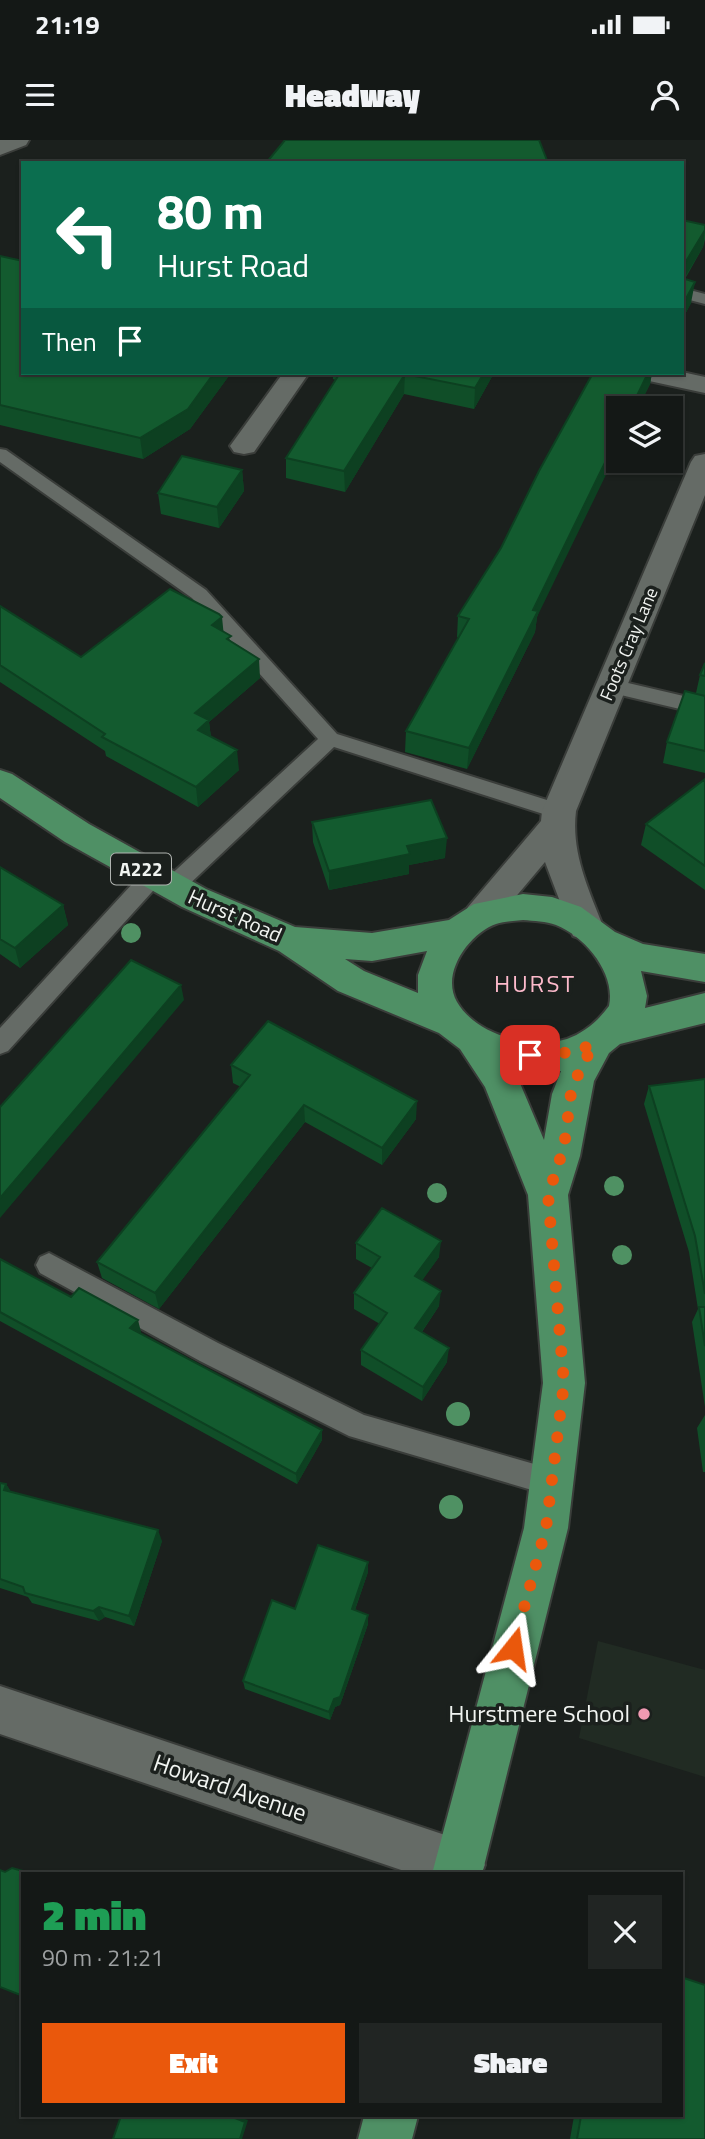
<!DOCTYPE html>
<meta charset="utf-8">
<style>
body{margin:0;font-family:"Titillium Web",sans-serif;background:#212523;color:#f1f3f6;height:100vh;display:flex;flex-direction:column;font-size:26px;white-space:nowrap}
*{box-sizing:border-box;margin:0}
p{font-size:23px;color:#9da0a1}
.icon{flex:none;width:38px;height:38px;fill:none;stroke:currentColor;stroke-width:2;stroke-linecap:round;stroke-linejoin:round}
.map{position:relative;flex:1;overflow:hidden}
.panel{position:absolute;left:21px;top:1732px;width:662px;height:245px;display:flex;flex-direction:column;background:#141816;border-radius:0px;box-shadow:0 2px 5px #0004,0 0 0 2px #333735}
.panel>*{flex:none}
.banner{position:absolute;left:21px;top:21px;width:663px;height:214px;border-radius:0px;box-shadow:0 2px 5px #0004,0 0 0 2px #333735;background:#0b6e4f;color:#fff;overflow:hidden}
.fabs{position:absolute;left:606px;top:256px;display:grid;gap:14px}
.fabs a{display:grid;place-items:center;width:77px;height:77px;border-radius:0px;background:#141816;box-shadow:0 2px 5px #0004,0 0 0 2px #333735;font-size:35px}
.pin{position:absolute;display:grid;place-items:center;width:60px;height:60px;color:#fff;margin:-30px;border-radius:14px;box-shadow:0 4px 10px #0006}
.me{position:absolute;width:77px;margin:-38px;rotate:15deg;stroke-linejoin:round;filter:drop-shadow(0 0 5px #0008)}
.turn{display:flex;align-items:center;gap:24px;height:147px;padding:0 21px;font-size:32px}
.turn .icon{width:91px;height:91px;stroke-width:2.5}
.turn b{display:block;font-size:49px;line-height:60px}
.then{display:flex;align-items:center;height:66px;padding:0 21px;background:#0003;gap:14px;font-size:26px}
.round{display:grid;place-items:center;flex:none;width:74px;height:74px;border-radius:0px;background:#212523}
.headline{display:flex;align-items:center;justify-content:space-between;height:119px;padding:0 21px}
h1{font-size:42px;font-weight:800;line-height:52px;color:#1e9e55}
.button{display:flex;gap:14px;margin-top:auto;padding:14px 21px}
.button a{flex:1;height:80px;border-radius:0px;background:#ea580c;color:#fff;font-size:28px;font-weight:800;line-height:80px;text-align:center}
.button a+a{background:#212523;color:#f1f3f6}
.status{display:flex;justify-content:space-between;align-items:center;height:49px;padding:0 35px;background:#141816;direction:ltr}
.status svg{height:19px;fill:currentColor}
header{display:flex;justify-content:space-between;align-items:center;height:91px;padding:0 21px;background:#141816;font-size:32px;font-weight:800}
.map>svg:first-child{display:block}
.built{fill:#212b23}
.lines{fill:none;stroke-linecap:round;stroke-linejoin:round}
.lane-casing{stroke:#3a3d3a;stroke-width:4}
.street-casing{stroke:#3a3d3a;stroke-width:4}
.secondary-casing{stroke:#3a3d3a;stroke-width:4}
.primary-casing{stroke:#3a3d3a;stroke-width:4}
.lane{fill:#656b66;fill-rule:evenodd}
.street{fill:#656b66;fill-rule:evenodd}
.secondary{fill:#656b66;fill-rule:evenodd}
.primary{fill:#4f9065;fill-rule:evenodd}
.tree{fill:#4f9163}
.wall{fill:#104e28}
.shaded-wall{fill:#0d4021}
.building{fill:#135b2f;stroke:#0d4021;stroke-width:2}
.route{stroke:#ea580c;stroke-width:12;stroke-dasharray:0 21.6}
.poi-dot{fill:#f19ab2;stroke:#1b201d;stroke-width:2.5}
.labels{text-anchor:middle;stroke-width:7;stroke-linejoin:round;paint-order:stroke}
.far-street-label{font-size:18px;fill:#f1f4f1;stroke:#1b201d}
.shield{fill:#1b201d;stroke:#b1b4b1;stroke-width:2}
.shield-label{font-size:19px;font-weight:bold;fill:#f1f4f1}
.street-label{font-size:21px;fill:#f1f4f1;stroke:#1b201d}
.quarter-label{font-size:24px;letter-spacing:2px;fill:#fdbacb;stroke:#1b201d}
.near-poi-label{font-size:24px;fill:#f1f4f1;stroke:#1b201d;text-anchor:end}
.near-street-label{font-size:24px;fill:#f1f4f1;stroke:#1b201d}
</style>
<div class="status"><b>21:19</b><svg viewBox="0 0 49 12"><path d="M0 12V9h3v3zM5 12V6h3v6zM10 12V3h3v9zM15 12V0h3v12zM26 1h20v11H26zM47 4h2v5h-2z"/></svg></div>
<header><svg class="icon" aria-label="menu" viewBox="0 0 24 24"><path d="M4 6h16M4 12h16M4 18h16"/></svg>Headway<svg class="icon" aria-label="person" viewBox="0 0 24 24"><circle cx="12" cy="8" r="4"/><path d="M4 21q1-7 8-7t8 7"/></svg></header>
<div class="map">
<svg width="705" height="1999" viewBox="0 0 705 1999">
<rect width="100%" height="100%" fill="#1b201d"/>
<!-- built -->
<path class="built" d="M598,1501l107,29v107l-126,-39z"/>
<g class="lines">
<!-- lane casing -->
<g class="lane-casing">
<path id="lane" d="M682,148l23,6v10l-23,-6z
M0,309l6,1 200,140 131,144 229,72 4,5 -4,5 -7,3 -225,-72 -154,146 -8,2 -8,-2 -3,-6 3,-6 154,-142 -126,-141 -192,-136z
M611,539l94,22v14l-101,-24 -3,-5 3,-5z
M153,728l8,2 3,6 -3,6 -153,169 -8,3v-26l145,-158z
M49,1113l169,90 146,72 198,57 4,10 -4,10 -10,4 -203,-60 -149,-75 -160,-88 -4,-8 4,-8z"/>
</g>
<!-- street casing -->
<g class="street-casing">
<path id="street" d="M0,0h29l-3,5 -26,10z
M682,232l23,5v16l-65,-14 -4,-6z
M283,233h26l-55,79 -10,2 -10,-2 -4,-6z
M0,1546l460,154 18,7 7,18 -4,9h-68l-413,-140z"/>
</g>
<!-- secondary casing -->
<g class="secondary-casing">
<path id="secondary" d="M705,314v41l-129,316c-5,41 12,77 27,115l-6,10 -12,4 -12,-4 -28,-74 -53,63 -12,4 -12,-4 -5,-9 5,-9 73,-86 1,-10 149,-349 4,-6z"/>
</g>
<!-- primary casing -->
<g class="primary-casing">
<path id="primary" d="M0,630l12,4 77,50 117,65 89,38 77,6 77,-13 25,-16 49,-10 29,3 29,10 34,25 28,12 62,10v28l-64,-11 6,25 -2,12 60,-15v30l-85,21 -11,9 -15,28 -14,75 -12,39 17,188 -17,145 -86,346h-50l92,-346 19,-145 -15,-188 -43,-108 -25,-38 -21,-16 -101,-42 -59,-40 -97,-44 -117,-65 -65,-44zM523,780c11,1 23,1 33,5 30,12 60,49 53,81 -10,14 -25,27 -42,33 -36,11 -91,-4 -110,-37 -17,-29 13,-69 39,-78 9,-3 18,-3 27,-4zM427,811l-9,24v18l-54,-22 -19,-12 27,2zM514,929l20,3 27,-1 -9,23 -8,46z
M364,1976h54l-6,23h-54z"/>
</g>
<!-- lane -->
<use href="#lane" class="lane"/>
<!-- street -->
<use href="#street" class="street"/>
<!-- secondary -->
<use href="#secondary" class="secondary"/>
<!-- primary -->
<use href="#primary" class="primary"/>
</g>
<!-- trees -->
<g class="tree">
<circle cx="131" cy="793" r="10"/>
<circle cx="614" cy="1046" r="10"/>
<circle cx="437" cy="1053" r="10"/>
<circle cx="622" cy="1115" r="10"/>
<circle cx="458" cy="1274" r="12"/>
<circle cx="451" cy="1367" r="12"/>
</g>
<!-- wall -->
<path class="wall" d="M682,80l23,5v14l-2,8 -18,32 6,24 -9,17z
M0,116l23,117h208l-41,56 -47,30 -143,-34z
M333,233h161l-20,36 -70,-15 -59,98 -59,-14v-20l50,-78 -3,-1z
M593,233h59l-2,11 -12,24h-20l-81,209 -2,15 -68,137 -62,-17 1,-21 53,-93 -2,-1 1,-21 43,-68z
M242,330l2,21 -25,37 -58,-14 -3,-21z
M0,466l81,51 142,-26 37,47 -51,44 2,15 28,33 -41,37 -92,-51 -1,-5 -105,-69z
M705,523v110l-42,-10 4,-21 29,-49 4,-18z
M705,639v111l-64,-45 5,-21z
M312,682l133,36 -36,7v9l-80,16 -16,-48z
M0,727l63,38 5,20 -48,43 -20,-14z
M231,925l185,54 -34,46 -77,-43 -146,187 -57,-31 -5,-16 144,-175 -8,-4z
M705,939v328l-13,-85 6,-13 -9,-57 -45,-148 5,-18z
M356,1103l83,14 -17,23 17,26 -17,26 25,30 -25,39 -61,-36v-15l19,-26 -26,-15v-16l18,-25 -16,-9z
M0,1119l71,38 70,35 -1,1 182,107 -25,44 -297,-163z
M705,1275v57h-2l-6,-44z
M0,1343l6,1 5,8 151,49 -28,85 -29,-9 -6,4 -34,-9 -33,-9 -4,-6 -28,-9z
M368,1432l-13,38 13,14 -28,81 -5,2 -5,13 -85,-31 -2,-8 52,-72z
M574,1976h107l24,23h-135z"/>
<!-- shaded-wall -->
<path class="shaded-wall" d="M705,90l-2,17 -21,35 3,-19z
M695,142l-4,21 -9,17v-14z
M214,233h17l-41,56 -47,30 -3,-21z
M484,233h10l-20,36 1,-21z
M648,233h4l-2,11 -12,24h-7z
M405,234l-1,20 -59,98 -1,-21z
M618,296v14l-81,167 -2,15 -68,137 2,-21 64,-138z
M242,330l2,21 -25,37 -2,-21z
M222,477l2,20 -12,-12z
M259,519l1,19 -51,44 2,17 -11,11 -5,-37z
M237,610l2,20 -41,37 -2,-20z
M447,698l-2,20 -36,7v9l-80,16v-19l78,-25z
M63,765l5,20 -48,43 -5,-20z
M181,845l3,15 -184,218v-20z
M417,961l-1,18 -34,46v-17z
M304,965l1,17 -146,187 -4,-16z
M441,1101l-2,16 -25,35 1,-16z
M441,1151l-2,15 -25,37 1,-15z
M138,1180l3,12 -7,8 -4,-12z
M449,1208l-2,14 -25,39 1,-14z
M322,1290v10l-25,44 -1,-10z
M6,1344l8,13 -10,-7z
M158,1390l4,11 -28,85 -5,-10z
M368,1422v10l-16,46v-9z
M99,1467l6,10 -6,4 -6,-10z
M368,1475v9l-28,81 -5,2 -5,13 -1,-8z
M230,1976h6l12,4 -6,19h-2z"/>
<!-- building -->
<path class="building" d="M285,0h254l9,23h-282z
M682,80l23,5v5l-20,33h-3z
M0,116l23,5v112h191l-26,36 -48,29 -140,-33z
M682,138l13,4 -13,24z
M340,233h144l-9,15 -70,-14 -61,97 -58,-13z
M593,233h55l-17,35h-13v28l-85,174 5,1 -69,137 -63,-17 63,-112 -11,-3 43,-68 38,-77z
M182,316l60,14 -25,37 -59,-14z
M170,449l49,25 3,3 -10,8 19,11 -4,3 32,20 -64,54 14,7 -11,10 39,20 -41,37 -94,-50 3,-3 -105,-69v-59l81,51z
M705,523v13l-5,-1z
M685,551l20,5v55l-38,-9z
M705,639v87l-59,-42z
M431,660l16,38 -40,8 3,8 -81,17 -17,-49z
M0,727l63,38 -48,43 -15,-9z
M131,820l50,25 -181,213v-91z
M268,881l149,80 -35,47 -78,-43 -149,188 -58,-31 153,-187 -19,-10z
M705,939v215l-10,-58 -46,-150z
M382,1068l59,33 -26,35 26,15 -26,37 34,20 -26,39 -62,-37 26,-37 -33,-20 26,-36 -24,-14z
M0,1119l71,38 8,-9 59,32 -8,8 192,102 -26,44 -296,-162z
M699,1167h6v39z
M0,1343l6,1 -2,6 154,40 -29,86 -30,-9 -6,4 -35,-9 -33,-9 -2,-6 -23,-8z
M318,1405l50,17 -16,47 16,6 -28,82 -6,2 -5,13 -86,-31 29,-81 23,9z
M12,1728l22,6h-11v122l-23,-9v-117l5,2z
M681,1837l24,8v154h-128l4,-23h100z
M121,1976h109l15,6 -5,17h-127z"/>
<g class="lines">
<!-- route -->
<path class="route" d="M513,1508l33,-120 18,-145 -16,-188 16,-48 7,-54 10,-26 13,-22 -46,12 -18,-2"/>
</g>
<!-- markers -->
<circle class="poi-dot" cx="644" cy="1574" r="7"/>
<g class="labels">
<!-- far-street labels -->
<g class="far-street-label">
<text transform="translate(629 504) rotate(-67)" y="6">Foots Cray Lane</text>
</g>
<!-- shield labels -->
<rect class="shield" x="111" y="713.5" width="60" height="31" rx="5"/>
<g class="shield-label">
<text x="141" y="736">A222</text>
</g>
<!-- street labels -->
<g class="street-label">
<text transform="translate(235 776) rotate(24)" y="7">Hurst Road</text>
</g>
<!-- quarter labels -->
<g class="quarter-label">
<text x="535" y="852">HURST</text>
</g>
<!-- near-poi labels -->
<g class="near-poi-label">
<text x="630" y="1582">Hurstmere School</text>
</g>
<!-- near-street labels -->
<g class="near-street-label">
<text transform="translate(230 1648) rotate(19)" y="8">Howard Avenue</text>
</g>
</g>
</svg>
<div class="fabs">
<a><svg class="icon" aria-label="layers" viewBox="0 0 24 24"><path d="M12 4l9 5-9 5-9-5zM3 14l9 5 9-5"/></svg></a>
</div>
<div class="pin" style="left:530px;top:915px;background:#d93025"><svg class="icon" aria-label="arrive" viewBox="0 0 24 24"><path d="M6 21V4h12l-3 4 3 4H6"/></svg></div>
<svg class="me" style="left:513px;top:1508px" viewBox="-20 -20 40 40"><path d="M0-17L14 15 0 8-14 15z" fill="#ea580c" stroke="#fff" stroke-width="4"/></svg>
<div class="banner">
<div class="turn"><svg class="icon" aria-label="left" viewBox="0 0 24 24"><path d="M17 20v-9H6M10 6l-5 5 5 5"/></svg><div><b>80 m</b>Hurst Road</div></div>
<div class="then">Then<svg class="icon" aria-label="arrive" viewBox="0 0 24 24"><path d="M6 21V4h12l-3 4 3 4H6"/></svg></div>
</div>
<section class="panel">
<div class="headline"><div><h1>2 min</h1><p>90 m · 21:21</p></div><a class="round"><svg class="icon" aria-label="close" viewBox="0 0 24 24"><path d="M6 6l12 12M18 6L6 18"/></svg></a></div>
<div class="button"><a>Exit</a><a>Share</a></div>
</section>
</div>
